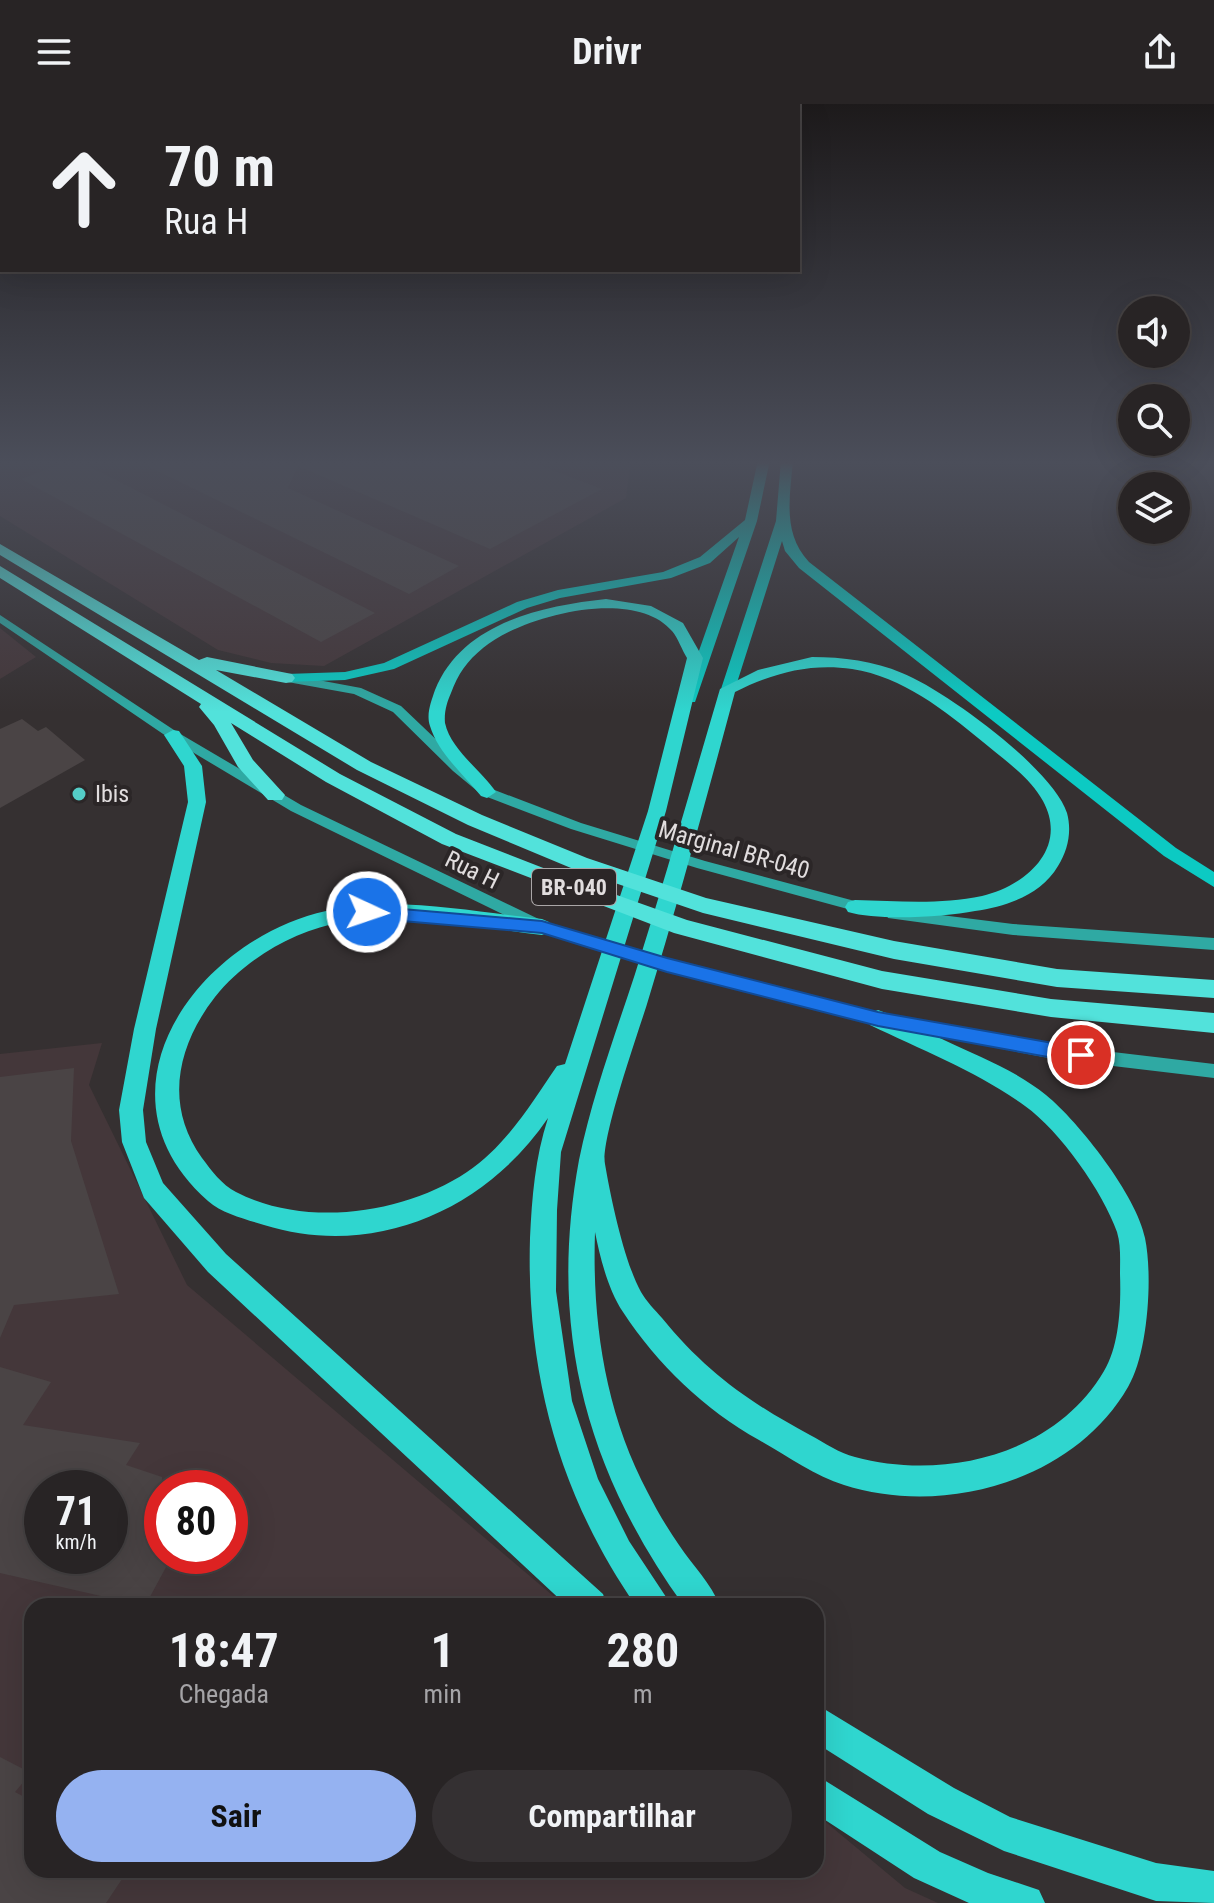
<!DOCTYPE html>
<html lang="pt">
<style>
body{margin:0;font-family:"Roboto Condensed",sans-serif;background:#343032;color:#f1f3f6;height:100vh;display:flex;flex-direction:column;font-size:30px;white-space:nowrap}
*{box-sizing:border-box;margin:0}
p{font-size:26px;color:#a5a4a7}
.icon{flex:none;width:44px;height:44px;fill:none;stroke:currentColor;stroke-width:2;stroke-linecap:round;stroke-linejoin:round}
.map{position:relative;flex:1;overflow:hidden}
.details{position:absolute;left:24px;top:1494px;width:800px;height:280px;display:flex;flex-direction:column;background:#282425;border-radius:24px;box-shadow:0 8px 32px #0002,0 0 0 2px #444142}
.details>*{flex:none}
.guide{position:absolute;left:0px;top:0px;width:800px;height:168px;box-shadow:0 8px 32px #0002,0 0 0 2px #444142;background:#282425;color:#f1f3f6;overflow:hidden}
.tools{position:absolute;left:1118px;top:192px;display:grid;gap:16px}
.tools a{display:grid;place-items:center;width:72px;height:72px;border-radius:50%;background:#282425;box-shadow:0 8px 32px #0002,0 0 0 2px #444142;font-size:40px}
.speed{position:absolute;left:24px;top:1366px;display:flex;gap:16px;font-size:40px;font-weight:700;text-align:center}
.speed>*{display:grid;place-content:center;width:104px;height:104px;border-radius:50%;background:#282425;box-shadow:0 8px 32px #0002,0 0 0 2px #444142;line-height:1}
.speed small{font-size:20px;font-weight:400}
.speed .limit{border:12px solid #d22;background:#fff;color:#111}
.pin{position:absolute;display:grid;place-items:center;width:68px;height:68px;color:#fff;margin:-34px;border:4px solid #fff;border-radius:50%;box-shadow:0 2px 8px #0007}
.me{position:absolute;width:88px;margin:-44px;rotate:93deg;stroke-linejoin:round;filter:drop-shadow(0 0 6px #0008)}
.turn{display:flex;align-items:center;gap:28px;height:168px;padding:0 32px;font-size:36px}
.turn .icon{width:104px;height:104px;stroke-width:2.5}
.turn b{display:block;font-size:56px;line-height:68px}
.eta{display:flex;justify-content:space-evenly;align-items:center;height:136px;text-align:center}
.eta b{font-size:48px;font-weight:700;line-height:56px}
.cta{display:flex;gap:16px;margin-top:auto;padding:16px 32px}
.cta a{flex:1;height:92px;border-radius:48px;background:#95b2f1;color:#111;font-size:32px;font-weight:700;line-height:92px;text-align:center}
.cta a+a{background:#343032;color:#f1f3f6}
header{display:flex;justify-content:space-between;align-items:center;height:104px;padding:0 32px;background:#282425;font-size:36px;font-weight:700}
.map>svg:first-child{display:block}
.built{fill:#44373a;fill-rule:evenodd}
.building{fill:#4a4445;fill-rule:evenodd}
.lines{fill:none;stroke-linecap:round;stroke-linejoin:round}
.secondary{fill:#2fa9a3;fill-rule:evenodd}
.primary{fill:#0ccac3;fill-rule:evenodd}
.trunk{fill:#2fd6cf;fill-rule:evenodd}
.motorway{fill:#52e2db;fill-rule:evenodd}
.route{fill:#1a73e8;stroke:#114b97;stroke-width:2}
.poi-dot{fill:#54cdc7;stroke:#2b2627;stroke-width:3}
.labels{text-anchor:middle;stroke-width:8;stroke-linejoin:round;paint-order:stroke}
.shield{fill:#2b2627;stroke:#aaa6a7;stroke-width:2}
.shield-label{font-size:22px;font-weight:bold;fill:#e1ddde}
.poi-label{font-size:24px;fill:#e1ddde;stroke:#2b2627;text-anchor:start}
.street-label{font-size:24px;fill:#e1ddde;stroke:#2b2627}
</style>
<header><svg class="icon" aria-label="menu" viewBox="0 0 24 24"><path d="M4 6h16M4 12h16M4 18h16"/></svg>Drivr<svg class="icon" aria-label="share" viewBox="0 0 24 24"><path d="M12 15V3M7 8l5-5 5 5M5 13v7h14v-7"/></svg></header>
<div class="map">
<svg width="1214" height="1799" viewBox="0 0 1214 1799">
<rect width="100%" height="100%" fill="#353031"/>
<!-- built -->
<path class="built" d="M0,356h631l-5,38 -302,168 -53,-3 -53,-13 -218,-134z
M0,524l36,29 -36,22z
M102,939l-13,42 98,200 378,321h-533v264h784v-56l89,74 33,15h-938v-849zM42,1384h68v68h-68zM162,1384h68v68h-68z"/>
<!-- building -->
<path class="building" d="M73,356h4l298,153 -54,29 -300,-163z
M135,356h391l76,29 -112,60 -192,-83 -10,22 171,78 -50,28z
M22,615l16,12 8,-4 39,33 -85,48v-79z
M74,964l-3,73 48,153 -105,11 -14,33v-261z
M0,1263l51,15 -28,43 117,18 -14,22 36,12v79h10l-27,50 -145,-33zM42,1384h68v68h-68z
M0,1653l31,16 -16,19 17,9v69h96l-22,33h-106z"/>
<g class="lines">
<!-- secondary -->
<path class="secondary" d="M0,511l177,117 124,73 246,118 120,36 211,54 176,32 160,19v14l-160,-19 -176,-34 -211,-54 -130,-40 -246,-120 -122,-73 -169,-115z
M286,570l75,14 40,18 62,59 29,24 89,34 124,38 161,43 7,5 -7,5 -169,-46 -126,-39 -89,-34 -29,-24 -60,-59 -39,-18 -72,-13v-6z
M893,805l120,15 201,14v12l-201,-15 -125,-17 -2,-4 2,-4z"/>
<!-- primary -->
<path class="primary" d="M758,356h12l-13,61 -62,181h-10l-3,-3 57,-162 -29,26 -39,15 -111,20 -33,10 -133,61 -49,11 -59,2 -7,-4 7,-4 59,-2 39,-9 133,-61 41,-12 105,-18 37,-15 45,-37z
M781,356h12c-3,37 -11,73 16,102l367,286 38,24v15l-50,-31 -365,-288 -14,-17 -3,-10 -47,148 -7,4 -5,-1 -2,-3 55,-168z"/>
<!-- trunk -->
<path class="trunk" d="M606,495l45,7 32,17 20,35 -37,153 -105,341 -4,58 -1,81 16,110 26,78 31,62 43,65h-36c-77,-111 -110,-233 -106,-368 2,-41 5,-80 18,-120 -63,93 -175,141 -284,107 -19,-6 -41,-11 -56,-24 -122,-108 -12,-261 118,-290 71,-16 145,1 216,8l7,3 3,5 -3,5 -7,3c-65,-8 -133,-23 -199,-13 -48,8 -98,37 -128,75 -38,49 -51,108 -13,161 9,12 20,27 34,34 70,36 168,22 231,-20 39,-26 64,-68 90,-106l8,-2 83,-253 39,-153c-5,-8 -9,-20 -15,-27 -38,-45 -151,-15 -189,17 -16,13 -25,26 -32,45 -4,9 -7,19 -6,30 6,27 36,47 51,69l-9,6 -6,-2c-17,-21 -43,-43 -51,-70 -4,-12 1,-24 5,-36 27,-67 106,-84 171,-91z
M812,553c31,0 62,4 90,16 43,17 151,96 165,140 5,18 1,37 -9,53 -17,29 -51,40 -83,45 -31,6 -97,10 -127,1l-3,-5 3,-5 7,-2c42,1 85,5 127,-4 43,-10 87,-47 61,-95 -13,-24 -40,-42 -60,-59 -39,-32 -80,-65 -131,-73 -42,-6 -79,4 -117,23 -28,104 -56,208 -88,312 -9,29 -47,137 -42,160 6,35 19,97 36,128 5,9 14,18 21,26 43,53 88,85 148,117 15,8 29,18 45,22 89,24 200,-2 249,-86 16,-26 17,-68 16,-97 0,-14 1,-29 -3,-42 -14,-40 -57,-101 -92,-126 -47,-34 -103,-56 -155,-81l-3,-6 3,-6 8,-3c23,8 45,20 66,30 34,16 73,31 102,55 33,27 91,101 99,143 8,38 3,116 -17,149 -54,94 -184,130 -284,98 -29,-9 -58,-30 -85,-45 -54,-30 -102,-76 -136,-128 -15,-22 -23,-55 -28,-80 -3,90 10,180 53,261 9,18 20,36 31,52 14,21 32,38 41,61h-36c-99,-137 -136,-278 -105,-446 13,-63 36,-125 56,-186 30,-95 57,-190 85,-285l38,-19z
M173,626l6,1 23,35 4,36 -50,227 -13,81 3,32 17,41 63,71 377,340 4,12h-40l-359,-334 -64,-74 -22,-56 -3,-32 15,-81 54,-227 -4,-36 -20,-31z
M816,1600l138,84 56,29 146,46 58,8v32l-58,-2 -152,-50 -76,-37 -112,-71z
M816,1671l124,77 48,21 51,17 6,13h-76l-55,-25 -98,-64z"/>
<!-- motorway -->
<path class="motorway" d="M0,440l199,116 8,-3 85,17 3,4 -3,4 -6,1 -70,-13 155,92 111,53 105,43 119,40 188,43 163,28 157,11v18l-157,-11 -163,-28 -191,-46 -132,-45 -103,-43 -111,-55 -357,-215z
M0,462l340,208 116,60 113,44 118,42 195,51 169,28 163,14v20l-163,-16 -169,-28 -208,-56 -232,-89 -116,-62 -95,-59 22,37 32,35 -3,5h-14l-30,-33 -24,-42 -15,-18 2,-3 -201,-126z"/>
</g>
<!-- sky -->
<linearGradient id="sky" x2="0" y2="1"><stop stop-color="#1d1a1b"/><stop offset="0.59" stop-color="#4b4e5a"/><stop offset="1" stop-color="#4b4e5a" stop-opacity="0"/></linearGradient>
<rect width="1214" height="608" fill="url(#sky)"/>
<!-- route -->
<path class="route" d="M367,802l175,15 125,37 211,54 203,36 7,2 2,5 -2,6 -7,2 -203,-37 -211,-54 -125,-39 -175,-15 -9,-6z"/>
<!-- markers -->
<circle class="poi-dot" cx="79" cy="690" r="8"/>
<g class="labels">
<!-- shield labels -->
<rect class="shield" x="532" y="765" width="84" height="36" rx="6"/>
<g class="shield-label">
<text x="574" y="791">BR-040</text>
</g>
<!-- poi labels -->
<g class="poi-label">
<text x="95" y="698">Ibis</text>
</g>
<!-- street labels -->
<g class="street-label">
<text transform="translate(734 746) rotate(16)" y="8">Marginal BR-040</text>
<text transform="translate(472 766) rotate(26)" y="8">Rua H</text>
</g>
</g>
</svg>
<div class="tools">
<a><svg class="icon" aria-label="sound" viewBox="0 0 24 24"><path d="M4 9h4l5-4v14l-5-4H4zM17 9q2 3 0 6"/></svg></a>
<a><svg class="icon" aria-label="search" viewBox="0 0 24 24"><circle cx="10" cy="10" r="6"/><path d="M15 15l6 6"/></svg></a>
<a><svg class="icon" aria-label="layers" viewBox="0 0 24 24"><path d="M12 4l9 5-9 5-9-5zM3 14l9 5 9-5"/></svg></a>
</div>
<div class="speed"><div>71<small>km/h</small></div><div class="limit">80</div></div>
<div class="pin" style="left:1081px;top:951px;background:#d93025"><svg class="icon" aria-label="arrive" viewBox="0 0 24 24"><path d="M6 21V4h12l-3 4 3 4H6"/></svg></div>
<svg class="me" style="left:367px;top:808px" viewBox="-20 -20 40 40"><circle r="17" fill="#1a73e8" stroke="#fff" stroke-width="3"/><path d="M0-11L8 9 0 5-8 9z" fill="#fff"/></svg>
<div class="guide">
<div class="turn"><svg class="icon" aria-label="ahead" viewBox="0 0 24 24"><path d="M12 20V5M6 11l6-6 6 6"/></svg><div><b>70 m</b>Rua H</div></div>
</div>
<section class="details">
<div class="eta">
<div><b>18:47</b><p>Chegada</p></div>
<div><b>1</b><p>min</p></div>
<div><b>280</b><p>m</p></div>
</div>
<div class="cta"><a>Sair</a><a>Compartilhar</a></div>
</section>
</div>
